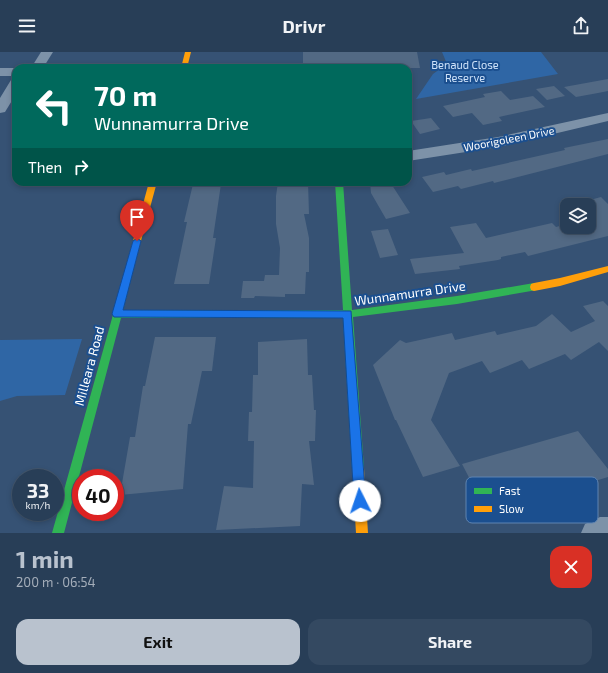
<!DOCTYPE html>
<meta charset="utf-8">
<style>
body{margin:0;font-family:"Exo 2",sans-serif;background:#344961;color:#f1f3f6;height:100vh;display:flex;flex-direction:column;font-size:15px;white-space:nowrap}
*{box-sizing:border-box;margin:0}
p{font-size:13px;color:#a5aeba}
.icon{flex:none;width:22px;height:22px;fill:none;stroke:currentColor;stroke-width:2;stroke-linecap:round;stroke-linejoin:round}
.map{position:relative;height:481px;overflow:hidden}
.side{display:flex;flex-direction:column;background:#283e57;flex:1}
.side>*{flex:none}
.guide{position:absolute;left:12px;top:12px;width:400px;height:122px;border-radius:12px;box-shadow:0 2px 6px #0003,0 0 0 1px #44576d;background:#00695c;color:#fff;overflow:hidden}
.tools{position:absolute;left:560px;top:146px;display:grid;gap:8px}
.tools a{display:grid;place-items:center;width:36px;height:36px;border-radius:8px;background:#283e57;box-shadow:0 2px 6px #0003,0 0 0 1px #44576d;font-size:20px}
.speed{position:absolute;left:12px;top:417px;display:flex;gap:8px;font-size:20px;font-weight:700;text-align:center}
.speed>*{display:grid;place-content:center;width:52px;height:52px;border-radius:50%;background:#283e57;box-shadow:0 2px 6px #0003,0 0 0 1px #44576d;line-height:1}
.speed small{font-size:10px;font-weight:400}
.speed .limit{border:6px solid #d22;background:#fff;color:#111}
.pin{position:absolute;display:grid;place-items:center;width:34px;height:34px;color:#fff;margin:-41px -17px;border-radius:50% 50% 50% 0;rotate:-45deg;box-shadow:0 0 4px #0007}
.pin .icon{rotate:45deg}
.me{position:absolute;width:44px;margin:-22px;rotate:356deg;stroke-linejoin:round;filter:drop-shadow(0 0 3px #0008)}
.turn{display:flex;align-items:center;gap:14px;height:84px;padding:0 16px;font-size:18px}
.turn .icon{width:52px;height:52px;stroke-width:2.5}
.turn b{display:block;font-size:28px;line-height:34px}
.then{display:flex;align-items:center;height:38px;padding:0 16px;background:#0003;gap:8px;font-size:15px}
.round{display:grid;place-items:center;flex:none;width:42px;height:42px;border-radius:12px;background:#344961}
.headline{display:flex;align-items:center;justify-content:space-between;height:68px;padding:0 16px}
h1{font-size:24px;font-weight:700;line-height:30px;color:#b9c2ce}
.button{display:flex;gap:8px;margin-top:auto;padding:8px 16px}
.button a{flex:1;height:46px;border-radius:12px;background:#b9c2ce;color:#111;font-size:16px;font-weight:700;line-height:46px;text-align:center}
.button a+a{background:#344961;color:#f1f3f6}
header{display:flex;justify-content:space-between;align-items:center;height:52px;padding:0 16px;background:#283e57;font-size:18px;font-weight:700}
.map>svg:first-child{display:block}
.green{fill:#2f66a5}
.building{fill:#526984}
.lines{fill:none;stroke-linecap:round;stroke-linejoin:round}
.street{fill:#7d92a8;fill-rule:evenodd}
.fast{fill:#30b455;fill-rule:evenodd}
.slow{fill:#ff9f0a;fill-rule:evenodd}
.route{fill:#1a73e8;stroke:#114b97}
.labels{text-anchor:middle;stroke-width:4;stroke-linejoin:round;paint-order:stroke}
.far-park-label{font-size:11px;fill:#cfe3fa;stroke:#1b4f8f}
.far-street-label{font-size:11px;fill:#fff;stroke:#1b4f8f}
.street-label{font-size:13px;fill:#fff;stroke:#1b4f8f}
.key{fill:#1b4f8f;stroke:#5f84b1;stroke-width:1}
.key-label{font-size:11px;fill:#fff}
</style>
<header><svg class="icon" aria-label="menu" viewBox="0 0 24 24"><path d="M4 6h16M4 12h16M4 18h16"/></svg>Drivr<svg class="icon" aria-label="share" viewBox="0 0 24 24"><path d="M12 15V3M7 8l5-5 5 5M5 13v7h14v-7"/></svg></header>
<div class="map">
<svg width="608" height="481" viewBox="0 0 608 481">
<rect width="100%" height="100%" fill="#365274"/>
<!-- green -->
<path class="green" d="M442,0h99l17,22 -142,25 17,-25 14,-10z
M82,287l-17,56 -48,1 -17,5v-61z"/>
<!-- building -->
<path class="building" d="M303,0h114l3,16h-117z
M608,27v12l-10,2 -22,4 -12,-10z
M554,34l11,10 -18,4 -11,-11z
M501,39l9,9 23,-4 12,11 -46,10 3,4 -19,4 -11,-12 -19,4 -10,-11 42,-9 -2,-3z
M431,66l9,11 -20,5 -9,-13z
M608,87v15l-114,29 -1,-2 -32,8 -3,-3 -25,6 -11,-15 22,-5 2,3 25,-6 1,2 93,-21 -1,-2z
M278,130h30l1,32h-5l5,24v34h-3l-1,22h-20v3l-30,-1 -1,2h-13l2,-17h21l1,-6h14l1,-27 -4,-24v-28z
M370,130h20l20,31 -24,6 -15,-26z
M193,132h28l-8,54h3l-7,46h-35l13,-62h-3z
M601,145l7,7v32l-80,20 -3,-4 -24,5v2l-3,1 -39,6 1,3 -45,5 -5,-15 54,-6 -14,-26 26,-4 10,15 66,-15 4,4 11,-3v3h22v-8l3,-1 -3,-4v-9h-8l-2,-2z
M388,177l10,26 -18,3 -9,-27z
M603,249l5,5v45l-9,-9 -28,18 -6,-6 -36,15 -7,-9 -32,13 -8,-12 -33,12 -18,47 29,46 -37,11 -27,-57h-1l-22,-55 27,-25 6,3 46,-10 3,7 40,-9 2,4 39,-9 16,-12 19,18 24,-11 -12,-15z
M155,285h61l-4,34h-10l-11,53h-3l-5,65 -63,6 10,-58h5l8,-51h2z
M307,287l1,36h4l2,35h2l-1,31h-6l5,44 -12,-1 -2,42 -84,4 8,-44 29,2 1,-47h-6l1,-29h3l1,-37h5v-33z
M578,379l30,38v8l-120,37 -26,-50z"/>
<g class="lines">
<!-- street -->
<path class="street" d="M41,0h12l-10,16h-12z
M0,16h16v8h-16z
M16,27v15l-11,18 -5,1v-15l11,-18z
M608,61v8l-110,26 -90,14v-10l90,-14z
M600,465h8v16h-27l4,-9z"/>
<!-- fast -->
<path class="fast" d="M335,130h8l9,128 105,-14 77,-13 3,1 1,3 -1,3 -80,14 -104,13 11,151 -2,4 -4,2 -4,-2 -2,-4 -9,-150h-222l-57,215h-12l76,-272h6l1,2 -12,47h220z"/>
<!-- slow -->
<path class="slow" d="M185,0h6l-4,16h-6z
M149,130h8l-22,81 -4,3 -4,-3z
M608,214v6l-48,14 -26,5 -3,-1 -1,-3 1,-3 3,-1 26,-5z
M358,410l4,2 2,4 4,65h-12l-4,-65 2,-4z"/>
</g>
<!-- route -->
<path class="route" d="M137,186l4,3 -18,69 228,1 15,190 -2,5 -4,1 -5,-1 -1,-5 -11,-183 -229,-1 -2,-3 21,-73z"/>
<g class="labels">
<!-- far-park labels -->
<g class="far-park-label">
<text x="465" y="17">Benaud Close<tspan x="465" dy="13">Reserve</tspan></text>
</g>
<!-- far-street labels -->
<g class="far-street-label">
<text transform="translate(509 87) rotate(-11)" y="4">Woorigoleen Drive</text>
</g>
<!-- street labels -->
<g class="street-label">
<text transform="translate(410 241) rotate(-8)" y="5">Wunnamurra Drive</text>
<text transform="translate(89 314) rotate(-75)" y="5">Milleara Road</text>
</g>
</g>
<!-- legend -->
<rect x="466" y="425" width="132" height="46" rx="6" class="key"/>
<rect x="474" y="436" width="18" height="6" fill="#30b455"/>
<rect x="474" y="454" width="18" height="6" fill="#ff9f0a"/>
<g class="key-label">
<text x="499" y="443">Fast</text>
<text x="499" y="461">Slow</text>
</g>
</svg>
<div class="tools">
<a><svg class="icon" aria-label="layers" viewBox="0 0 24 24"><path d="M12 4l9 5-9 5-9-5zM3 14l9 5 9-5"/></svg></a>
</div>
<div class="speed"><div>33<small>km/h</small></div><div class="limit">40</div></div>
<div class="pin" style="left:137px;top:189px;background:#d93025"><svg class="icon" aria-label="arrive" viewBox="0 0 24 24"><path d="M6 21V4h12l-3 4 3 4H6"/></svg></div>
<svg class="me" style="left:360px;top:449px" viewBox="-20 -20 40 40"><circle r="19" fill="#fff"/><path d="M0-13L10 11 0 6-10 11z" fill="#1a73e8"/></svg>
<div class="guide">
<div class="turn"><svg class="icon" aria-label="left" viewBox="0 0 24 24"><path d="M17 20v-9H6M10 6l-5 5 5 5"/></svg><div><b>70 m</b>Wunnamurra Drive</div></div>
<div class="then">Then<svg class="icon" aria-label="right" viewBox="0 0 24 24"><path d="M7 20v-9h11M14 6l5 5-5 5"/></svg></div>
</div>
</div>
<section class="side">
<div class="headline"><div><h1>1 min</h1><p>200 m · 06:54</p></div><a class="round" style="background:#d93025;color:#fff"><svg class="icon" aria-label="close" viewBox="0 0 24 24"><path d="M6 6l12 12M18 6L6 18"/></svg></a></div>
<div class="button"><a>Exit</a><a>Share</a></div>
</section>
